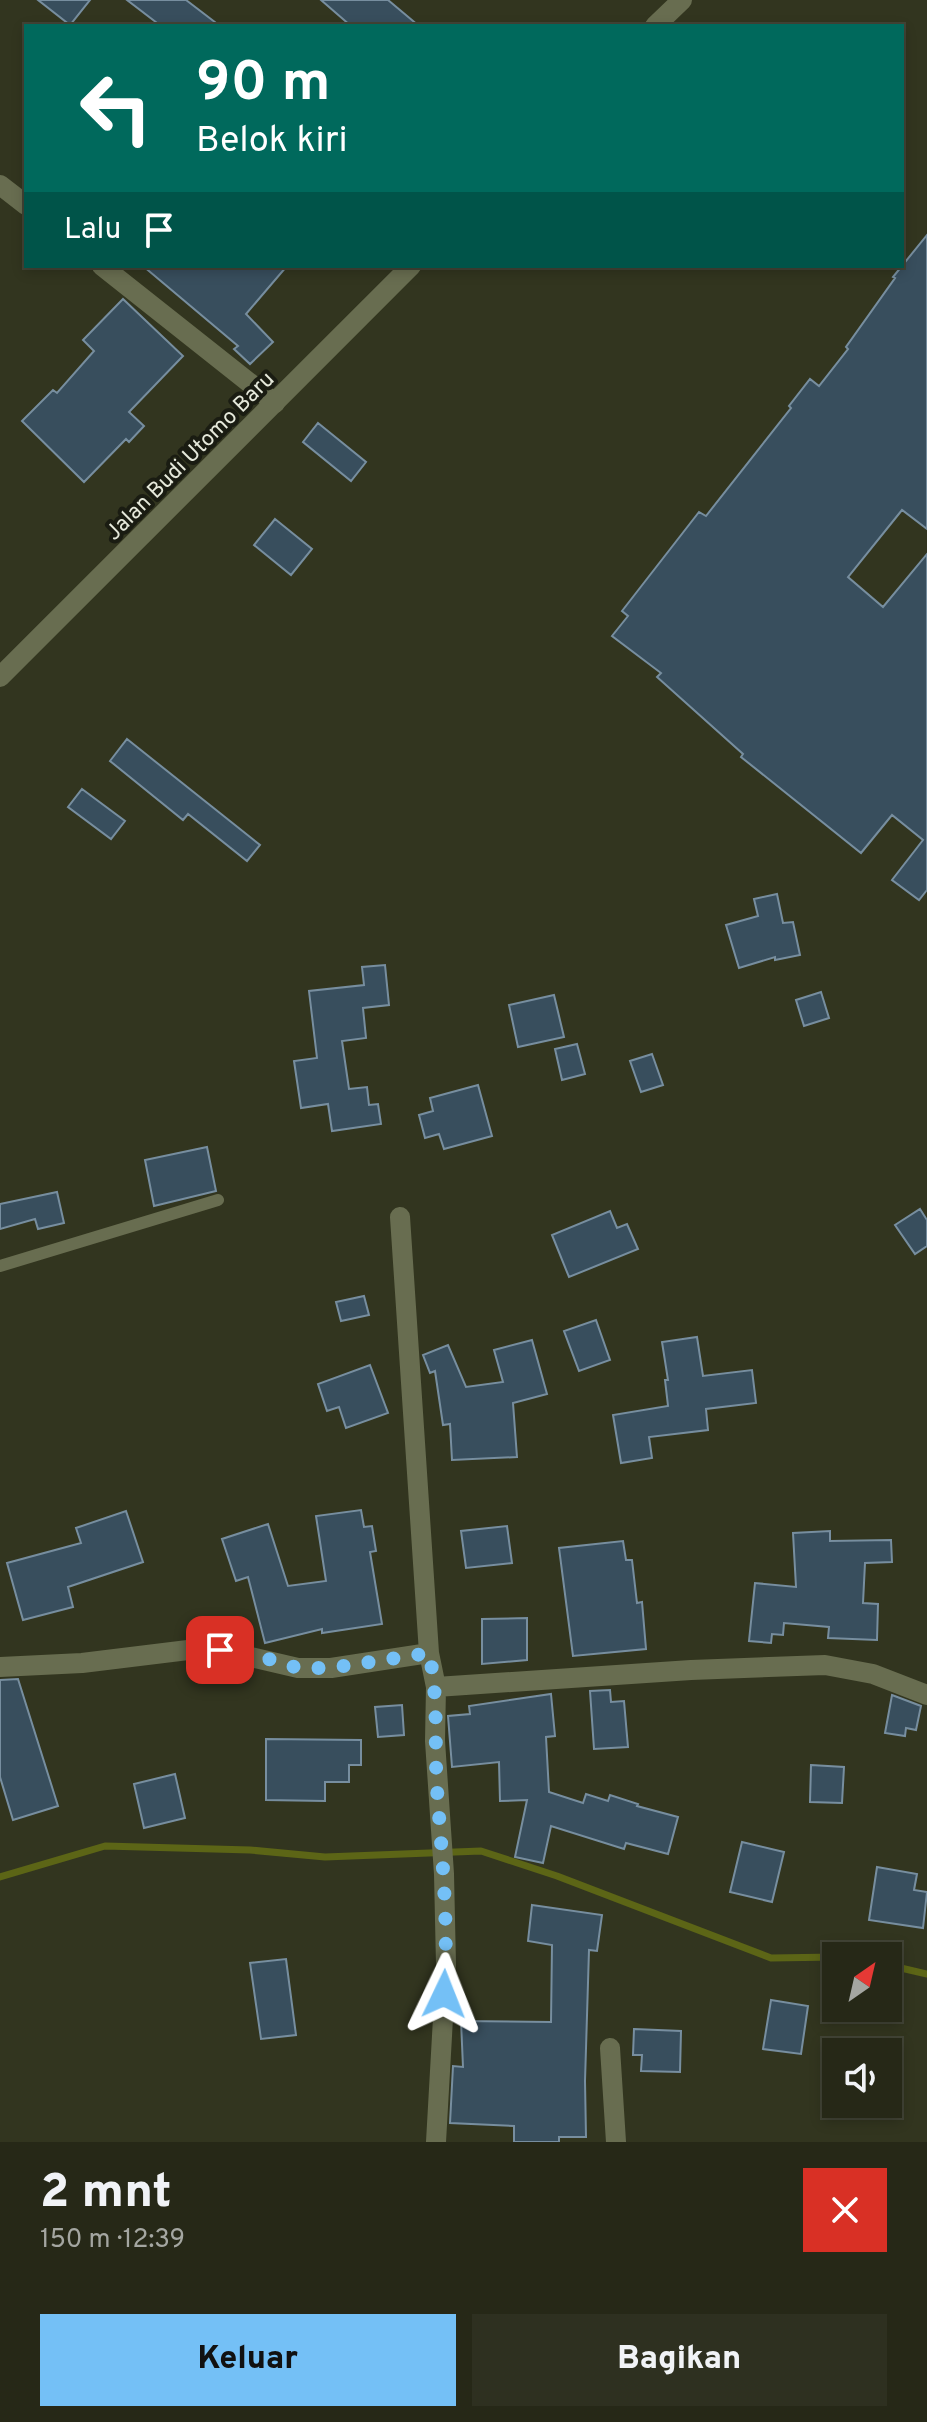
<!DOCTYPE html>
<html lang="id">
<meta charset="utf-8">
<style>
body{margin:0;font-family:Overpass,sans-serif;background:#2e3020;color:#f1f3f6;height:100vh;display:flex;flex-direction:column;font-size:30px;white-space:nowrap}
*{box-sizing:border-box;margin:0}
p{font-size:26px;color:#a4a6a1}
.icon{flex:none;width:44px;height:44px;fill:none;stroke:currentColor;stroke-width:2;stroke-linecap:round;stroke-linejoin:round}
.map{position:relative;height:2142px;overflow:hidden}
.drawer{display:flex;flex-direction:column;background:#262817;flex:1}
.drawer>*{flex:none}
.top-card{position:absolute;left:24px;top:24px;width:880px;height:244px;border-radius:0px;box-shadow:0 4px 12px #0003,0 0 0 2px #424436;background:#00695c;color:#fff;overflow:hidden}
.needle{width:52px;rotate:34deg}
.controls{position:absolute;left:822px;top:1942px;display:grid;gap:16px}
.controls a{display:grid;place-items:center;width:80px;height:80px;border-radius:0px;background:#262817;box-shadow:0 4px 12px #0003,0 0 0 2px #424436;font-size:40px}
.pin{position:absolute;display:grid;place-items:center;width:68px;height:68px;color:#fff;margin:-34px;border-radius:16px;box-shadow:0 4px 12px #0006}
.me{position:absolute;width:88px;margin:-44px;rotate:2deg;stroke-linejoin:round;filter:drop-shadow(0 0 6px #0008)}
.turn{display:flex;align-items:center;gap:28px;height:168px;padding:0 40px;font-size:36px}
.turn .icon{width:104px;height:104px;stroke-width:2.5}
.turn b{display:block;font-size:56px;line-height:68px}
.then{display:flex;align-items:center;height:76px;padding:0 40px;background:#0003;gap:16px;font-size:30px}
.round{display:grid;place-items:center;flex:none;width:84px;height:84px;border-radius:0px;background:#2e3020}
.headline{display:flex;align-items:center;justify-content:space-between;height:136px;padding:0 40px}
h1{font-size:48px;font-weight:800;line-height:60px}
.button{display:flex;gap:16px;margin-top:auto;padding:16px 40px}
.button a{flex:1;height:92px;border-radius:0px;background:#74c0f6;color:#111;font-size:32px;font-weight:800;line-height:92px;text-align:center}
.button a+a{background:#2e3020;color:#f1f3f6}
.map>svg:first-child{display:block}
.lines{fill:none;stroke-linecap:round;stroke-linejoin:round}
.stream{stroke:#5c6516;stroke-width:7}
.building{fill:#384e5d;stroke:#778e9f;stroke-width:2}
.service{stroke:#686d50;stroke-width:12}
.minor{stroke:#686d50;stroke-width:20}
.tertiary{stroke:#686d50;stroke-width:20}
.route{stroke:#74c0f6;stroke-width:14;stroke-dasharray:0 25.2}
.labels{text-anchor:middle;stroke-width:8;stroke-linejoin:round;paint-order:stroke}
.street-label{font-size:22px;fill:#e6e9db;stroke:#1a1c12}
</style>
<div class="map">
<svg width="927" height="2142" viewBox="0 0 927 2142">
<rect width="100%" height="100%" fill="#32351f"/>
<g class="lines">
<!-- stream -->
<path class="stream" d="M0,1877l105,-31 145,4 75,7 156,-6 76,25 214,82 65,-1
M888,1965l39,9"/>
</g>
<!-- building -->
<path class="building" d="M38,0h52l-20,25z
M127,0h59l34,26h-59z
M321,0h67l31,26h-68z
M927,235v294l-25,-19 -54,67 35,30 44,-53v336l-8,10 -27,-20 31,-40 -31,-25 -31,38 -120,-96 2,-3 -86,-77 4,-4 -49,-37 16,-20 -6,-5 77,-99 7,4 85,-108 -2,-2 21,-27 9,7 29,-37 -2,-2 49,-69 -2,-1z
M143,266h144l-41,48 27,28 -23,22 -16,-15 4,-3z
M123,299l60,57 -54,56 15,14 -15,16 -3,-3 -42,43 -62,-61 31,-31 4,3 37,-42 -11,-11z
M318,423l48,39 -15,19 -48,-39z
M275,519l37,30 -21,26 -37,-30z
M127,739l133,106 -13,16 -59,-47 -5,6 -73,-59z
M82,789l43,32 -14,18 -43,-32z
M777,894l6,29 10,-1 7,33 -25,5v-3l-36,11 -13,-43 32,-9 -4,-17z
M385,965l4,40 -26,3 3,30 -24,3 7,48 18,-2 2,18 9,-1 3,20 -49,7 -4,-27 -27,4 -7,-47 23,-3 -8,-67 55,-6 -2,-18z
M821,992l8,26 -25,8 -8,-26z
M554,995l10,42 -46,10 -9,-42z
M577,1044l8,30 -23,6 -7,-31z
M652,1054l11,31 -22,7 -11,-31z
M478,1085l14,51 -48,13 -5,-15 -14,4 -6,-23 14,-4 -3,-13z
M207,1147l9,44 -62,15 -9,-46z
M57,1192l7,31 -26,6 -3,-10 -35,10v-25z
M920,1209l7,11v26l-12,8 -20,-29z
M610,1211l7,17 10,-4 11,25 -69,28 -17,-42z
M364,1296l5,19 -28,6 -5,-19z
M596,1320l14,40 -31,11 -15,-40z
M697,1337l6,39 49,-6 4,33 -50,6 2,21 -59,7 3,21 -31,5 -8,-48 55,-9 -3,-26h3l-6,-38z
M532,1340l15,54 -34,9 4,54 -65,3 -2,-36 -7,1 -8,-54 -5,2 -7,-18 25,-10 18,42 37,-5 -9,-32z
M370,1365l18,48 -42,15 -7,-21 -12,4 -9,-27z
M361,1510l3,17 8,-1 4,25 -6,1 12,72 -60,9v-4l-57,14 -17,-66 -12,4 -14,-42 46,-15 20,62 38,-5 -10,-65z
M126,1511l17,51 -75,25 5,20 -50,13 -16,-57 74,-20 -5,-15z
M507,1526l5,37 -46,5 -5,-37z
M830,1531v10l61,-1 1,22 -27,1 -2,40 15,1 -1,36 -49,-2 1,-11 -45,-4 -1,12 -11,-1 -1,9 -22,-2 6,-58 41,4 -3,-54z
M623,1541l3,19h6l5,43 5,-1 4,47 -73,7 -14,-108z
M527,1618v42l-45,4v-45z
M18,1679l40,127 -45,14 -13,-43v-97z
M610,1690l1,12 13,-1 4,46 -34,2 -4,-58z
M551,1694l4,42 -9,1 3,55 34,11 3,-9 22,7 2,-6 28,9 -1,2 41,11 -10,37 -42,-11 -2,6 -73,-23 -8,37 -28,-6 12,-57 -27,1 -1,-39 -47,5 -4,-51 22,-2 -1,-8z
M892,1695l29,11 -5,24 -10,-2 -1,8 -20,-3z
M402,1705l2,30 -26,2 -3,-30z
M266,1739l95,1v25h-12v17h-24v19l-59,-1z
M811,1765l33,2 -2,36 -32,-1z
M175,1774l10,44 -41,10 -10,-44z
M742,1842l42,10 -12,50 -42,-10z
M877,1867l40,7 -3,16 13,2 -4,36 -54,-8z
M532,1905l70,10 -5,36 -8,-1 -4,131 1,56h-27v5h-45v-16l-64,-3 3,-57 10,1 -2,-46 90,1 1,-77 -24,-4z
M286,1959l10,76 -35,4 -11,-76z
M771,2000l37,6 -7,48 -38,-5z
M634,2029l47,2 -1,41 -39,-1 1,-16h-9z"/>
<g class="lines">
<!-- service -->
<path class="service" d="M0,1266l218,-66"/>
<!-- minor -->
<path class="minor" d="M0,185l26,20
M102,266l173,137
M400,1217l29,436 7,34 -1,54 9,133 2,91 -10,177
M0,1667l82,-4 106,-13h32l78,18h33l98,-15
M436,1687l255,-17 134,-5 48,9 54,21
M610,2048l6,94"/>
<!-- tertiary -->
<path class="tertiary" d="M655,26l27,-26
M0,677l411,-411"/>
</g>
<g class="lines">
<!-- route -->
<path class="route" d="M220,1650l39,6 39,12h33l98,-15c10,46 5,89 8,136 5,68 12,136 7,205"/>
</g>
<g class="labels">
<!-- street labels -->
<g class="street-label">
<text transform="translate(189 455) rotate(-45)" y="8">Jalan Budi Utomo Baru</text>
</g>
</g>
</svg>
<div class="controls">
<a><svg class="needle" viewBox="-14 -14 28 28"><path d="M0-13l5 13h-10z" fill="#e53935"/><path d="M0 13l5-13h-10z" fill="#a4a6a1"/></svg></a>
<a><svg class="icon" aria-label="sound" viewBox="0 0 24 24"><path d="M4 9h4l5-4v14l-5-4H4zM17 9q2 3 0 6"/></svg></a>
</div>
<div class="pin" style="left:220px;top:1650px;background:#d93025"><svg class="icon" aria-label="arrive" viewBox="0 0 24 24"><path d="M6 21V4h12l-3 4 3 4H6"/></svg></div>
<svg class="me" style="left:444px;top:1994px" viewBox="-20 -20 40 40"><path d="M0-17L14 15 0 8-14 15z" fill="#74c0f6" stroke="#fff" stroke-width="4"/></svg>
<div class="top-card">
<div class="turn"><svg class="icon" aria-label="left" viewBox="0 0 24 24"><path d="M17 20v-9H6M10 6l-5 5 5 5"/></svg><div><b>90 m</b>Belok kiri</div></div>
<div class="then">Lalu<svg class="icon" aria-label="arrive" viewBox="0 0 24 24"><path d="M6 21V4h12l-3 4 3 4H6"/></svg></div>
</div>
</div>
<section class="drawer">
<div class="headline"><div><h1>2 mnt</h1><p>150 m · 12:39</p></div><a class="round" style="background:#d93025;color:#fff"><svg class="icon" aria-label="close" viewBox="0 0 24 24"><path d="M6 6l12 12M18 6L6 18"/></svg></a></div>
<div class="button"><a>Keluar</a><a>Bagikan</a></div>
</section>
